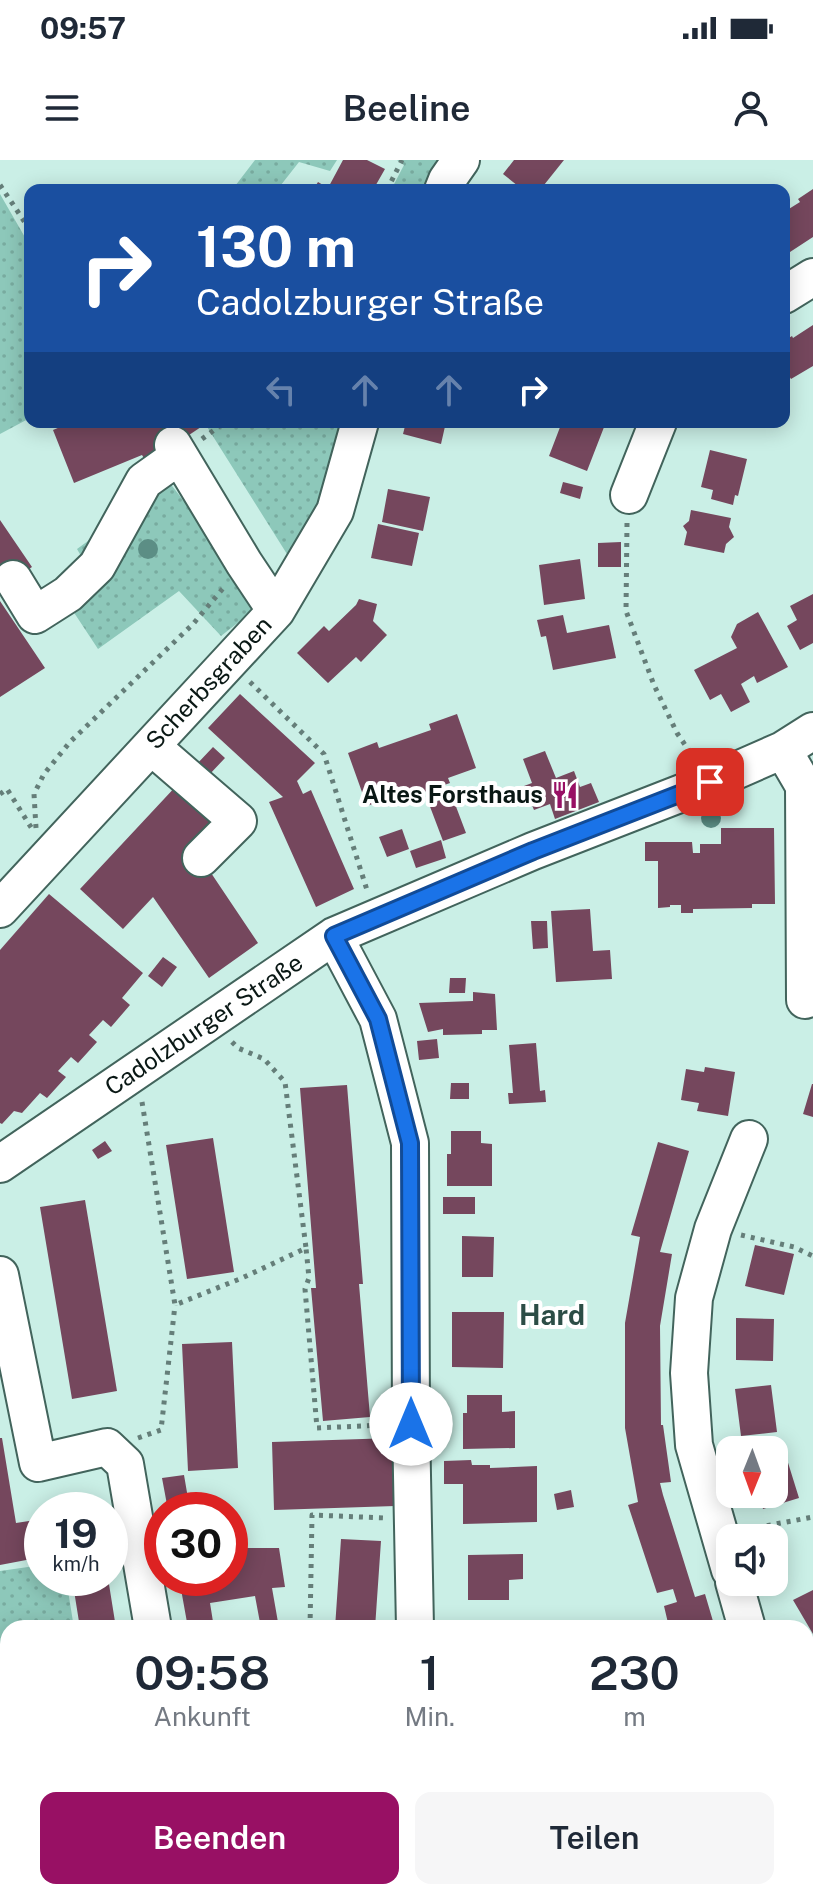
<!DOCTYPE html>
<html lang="de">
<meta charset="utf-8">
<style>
body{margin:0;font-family:"Public Sans",sans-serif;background:#f6f6f7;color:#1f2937;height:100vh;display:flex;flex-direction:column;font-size:30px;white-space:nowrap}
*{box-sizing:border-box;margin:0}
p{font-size:26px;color:#747a83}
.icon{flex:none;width:44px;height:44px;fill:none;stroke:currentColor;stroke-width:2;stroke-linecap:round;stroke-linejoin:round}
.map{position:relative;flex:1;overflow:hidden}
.drawer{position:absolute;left:0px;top:1460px;width:814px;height:280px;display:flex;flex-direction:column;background:#fff;border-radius:24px 24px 0 0;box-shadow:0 4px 20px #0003}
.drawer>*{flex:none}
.banner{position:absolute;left:24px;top:24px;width:766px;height:244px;border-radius:16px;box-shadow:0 4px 20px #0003;background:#1a4fa0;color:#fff;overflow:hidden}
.needle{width:52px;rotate:181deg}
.fabs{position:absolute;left:716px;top:1276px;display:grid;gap:16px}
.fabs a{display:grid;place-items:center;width:72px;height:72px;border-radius:16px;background:#fff;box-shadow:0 4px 20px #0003;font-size:40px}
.speed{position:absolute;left:24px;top:1332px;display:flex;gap:16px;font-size:40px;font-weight:700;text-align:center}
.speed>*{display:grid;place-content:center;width:104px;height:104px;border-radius:50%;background:#fff;box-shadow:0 4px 20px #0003;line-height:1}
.speed small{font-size:20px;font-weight:400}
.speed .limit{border:12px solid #d22;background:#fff;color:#111}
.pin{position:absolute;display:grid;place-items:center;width:68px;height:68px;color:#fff;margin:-34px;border-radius:16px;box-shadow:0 4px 12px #0006}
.me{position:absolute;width:88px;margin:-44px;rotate:0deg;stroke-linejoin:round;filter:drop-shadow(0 0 6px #0008)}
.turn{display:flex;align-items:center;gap:28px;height:168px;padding:0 40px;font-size:36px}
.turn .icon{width:104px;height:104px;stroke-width:2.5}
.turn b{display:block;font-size:56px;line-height:68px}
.lanes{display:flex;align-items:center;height:76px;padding:0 40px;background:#0003;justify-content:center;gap:40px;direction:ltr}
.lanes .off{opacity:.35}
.eta{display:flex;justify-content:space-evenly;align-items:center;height:136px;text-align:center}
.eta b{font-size:48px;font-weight:600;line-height:56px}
.cta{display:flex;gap:16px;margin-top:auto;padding:16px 40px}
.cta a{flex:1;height:92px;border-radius:16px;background:#981064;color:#fff;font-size:32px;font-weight:600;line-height:92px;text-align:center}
.cta a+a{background:#f6f6f7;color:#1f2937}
.status{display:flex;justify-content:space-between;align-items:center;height:56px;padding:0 40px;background:#fff;direction:ltr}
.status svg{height:22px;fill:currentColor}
header{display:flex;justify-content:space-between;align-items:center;height:104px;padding:0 40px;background:#fff;font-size:36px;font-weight:600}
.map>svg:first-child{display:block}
.grass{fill:url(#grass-dots)}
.building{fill:#75475d}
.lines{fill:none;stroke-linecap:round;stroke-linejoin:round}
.minor-casing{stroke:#42645c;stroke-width:40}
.path{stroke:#657e79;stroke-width:5;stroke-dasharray:4 6;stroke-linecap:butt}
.minor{stroke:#fff;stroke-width:36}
.tree{fill:#5c8e85}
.route-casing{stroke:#114b97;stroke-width:20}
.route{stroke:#1a73e8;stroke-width:14}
.labels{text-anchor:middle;stroke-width:8;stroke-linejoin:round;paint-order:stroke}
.street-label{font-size:24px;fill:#091714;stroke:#fff}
.poi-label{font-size:24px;font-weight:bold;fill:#091714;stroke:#fff;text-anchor:end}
.quarter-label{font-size:28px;font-weight:bold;fill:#2c4d46;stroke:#fff}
</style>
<div class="status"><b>09:57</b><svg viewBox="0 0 49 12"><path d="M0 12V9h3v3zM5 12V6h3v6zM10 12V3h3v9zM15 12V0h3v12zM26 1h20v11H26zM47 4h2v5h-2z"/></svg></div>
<header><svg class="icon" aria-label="menu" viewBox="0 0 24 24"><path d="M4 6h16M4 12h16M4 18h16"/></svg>Beeline<svg class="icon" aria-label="person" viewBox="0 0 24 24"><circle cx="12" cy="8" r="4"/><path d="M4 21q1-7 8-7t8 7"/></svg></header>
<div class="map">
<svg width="813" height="1740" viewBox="0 0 813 1740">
<defs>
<pattern id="grass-dots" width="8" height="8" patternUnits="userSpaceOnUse" patternTransform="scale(2)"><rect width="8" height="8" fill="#8dc8ba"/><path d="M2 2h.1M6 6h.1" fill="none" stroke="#78ab9f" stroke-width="1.8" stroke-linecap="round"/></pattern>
</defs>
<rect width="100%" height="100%" fill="#caefe6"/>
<!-- grass -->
<path class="grass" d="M255,0h82l-7,11 -31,-9 -22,28h-45z
M397,0h52l-16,30h-42l13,-25z
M0,34l30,52v172l-30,16z
M204,262h136l-5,24 -27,94 -16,22z
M169,322l94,121 -42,33 -42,-45 -81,58 -29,-44 28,-21 -20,-35z
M42,1405v13h24l8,50h-66v127l-8,1v-185z
M813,1590v150h-153l3,-8h143v-141z
M226,1732h198l-3,8h-197z"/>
<!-- building -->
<path class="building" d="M343,0h24l18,9 -12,21h-60l5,-8 10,6z
M514,0h50l-24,30h-17l-20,-16z
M813,29v48l-23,15 -6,-9v-31l16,-10 -2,-3z
M813,165v41l-22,13 -7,-11v-27l8,-5 1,2z
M72,262h126l3,5 -54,36 -5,-8 -68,28 -21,-53z
M406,262h40l-5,22 -38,-10z
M562,262h44l-19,49 -38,-15z
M710,290l37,9 -9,37 -3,-1 -2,10 -22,-6 2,-9 -12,-3z
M563,322l20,5 -3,12 -20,-6z
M388,329l42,8 -7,34 -41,-9z
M691,350l40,8 -2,9 5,10 -8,7 -2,9 -40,-8 3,-13 -4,-6 6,-5z
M0,360l32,47 -32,21z
M378,364l41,9 -7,33 -41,-8z
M621,382v25h-23v-24z
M580,399l5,40 -41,6 -5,-40z
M813,434v49l-13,7 -13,-24 10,-6 -7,-14z
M359,439l18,5 -4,17 14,14 -26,27 -5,-5 -28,26 -31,-30 27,-27 5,5 27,-26z
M0,441l45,67 -45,29z
M758,452l30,55 -31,16 -3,-7 -13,8 9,18 -19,10 -10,-18 -11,6 -16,-30 43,-22 -6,-11 6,-13z
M563,455l4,18 42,-8 7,33 -63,12 -7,-34 -5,1 -4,-17z
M240,534l75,69 -18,18 6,13 8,-4 43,99 -38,18 -47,-105 14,-5 -75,-69z
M457,554l19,54 -28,10 2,5 -26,9 -27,9 -2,-5 -28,10 -19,-53 29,-11 2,6 52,-18 -2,-6z
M213,587l12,11 -17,18 -12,-11z
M545,591l11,27 18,-7 6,16 11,-4 8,19 -44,17 -5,-15 -16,6 -10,-24 8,-3 -9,-24z
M178,624l43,39 -16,41 53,79 -49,35 -56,-81 -30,32 -43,-40z
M452,636l14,37 -23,8 -14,-37z
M721,668h53l1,76h-23v4l-59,1v4h-12v-8h-11v2l-12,1v-47h-13v-19h47l1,11h7v-9h21z
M402,669l7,20 -22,8 -8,-20z
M441,680l5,18 -30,10 -6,-17z
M49,734l94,79 -21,25 8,7 -19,22 -8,-7 -14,15 8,7 -19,21 -7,-6 -13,14 8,6 -19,21 -7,-5 -18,20 -8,-2 -12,13 -2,-1v-173z
M590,749l3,42 17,-1 2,29 -56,3 -5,-71z
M531,761h16l1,27 -15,1z
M163,797l14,10 -15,20 -14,-11z
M450,818h16l-1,15h-16z
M473,832l22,2 2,36h-15v4l-39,1v-6l-15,3 -9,-29 54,-2z
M437,879l2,19 -20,2 -2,-19z
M536,883l4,48 5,-1 1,12 -37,2 -1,-11h5l-4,-48z
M705,907l30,5 -7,44 -31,-5 2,-8 -18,-3 5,-31 18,3z
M451,923h18v16h-19z
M812,924h1v33l-10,-3z
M347,925l16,199h-4l11,133 -47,4 -12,-133h5l-16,-200z
M451,971h30v12l11,1v42h-45v-32h4z
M213,978l21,134 -47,7 -21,-134z
M105,981l7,10 -14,8 -6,-9z
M658,982l31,9 -29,101 12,2 -12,72 1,99h2l8,57 -11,1 3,12 32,102 10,-3 10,34h-39l-2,-7 -6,2 -4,-17 13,-4 -4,-13 -16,4 -29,-88 10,-3 -13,-74v-105l15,-86 -9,-2z
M443,1037h32v17h-32z
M85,1040l32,191 -45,8 -32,-192z
M462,1076l32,1 -1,40h-31z
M755,1085l39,9 -10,41 -39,-9z
M452,1152h52l-1,56 -51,-1z
M736,1158l38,1 -1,42 -37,-1z
M232,1182l6,126 -50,3 -6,-127z
M771,1225l6,47 -36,4 -6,-47z
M467,1235h35v17l13,-1v37l-52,1v-36h4z
M0,1278h2l14,85 26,-4v38l-42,8z
M393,1278l2,68 -121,4 -2,-68z
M785,1293l14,45 -36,11 -4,-15h15v-37z
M471,1300l1,5h18v3l47,-2v56l-74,2v-40h-19v-23z
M184,1315l6,35h-22l-6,-32z
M571,1330l3,17 -17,3 -3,-16z
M341,1379l40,2 -6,87h-40z
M230,1388h49l6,39 -13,1 7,40h-18l-6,-32 -45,7 4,25h-26l-9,-50h51z
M523,1394v25l-14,1v20h-41v-45z
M72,1418h36l8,50h-36z
M813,1430v44l-20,-34z
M8,1598v46l-8,1v-46z
M8,1691v37l-8,2v-38z
M119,1732h56l-3,8h-57z
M452,1732h45l-3,8h-45z
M594,1732h43l-3,8h-43z"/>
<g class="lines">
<!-- minor casing -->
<g class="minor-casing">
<path id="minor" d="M443,30l4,-10 14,-20
M784,135l29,-18
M173,285l71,118 32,48
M629,335l29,-73
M13,419l22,36 33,-21 29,-28 47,-85 35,-25
M151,586l87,75 -37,37
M783,590l21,36 1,214
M0,749l276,-298 59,-100 25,-89
M334,776l44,83 32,124 1,281 4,204
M0,1004l334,-228 199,-85 177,-69 73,-32 30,-19
M0,1115l38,188 69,-16 18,17 28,164
M730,1410l-36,-125 -5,-72 5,-75 19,-69 36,-90
M734,1422l13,46
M806,1555l7,-1
M0,1673l8,-2
M542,1737l2,-5
M66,1740l2,-8
M389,1740l1,-8
M673,1740l3,-8"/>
</g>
<!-- path -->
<path class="path" d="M0,25l30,45
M387,30l15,-30
M202,279l23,-17
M627,363l-1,88 28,74 23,48 17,25
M250,522l74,72 43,136
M0,634l7,-5 27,43
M36,668l-2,-34 10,-20 26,-32 123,-118 32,-38
M232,882l6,6 26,11 21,23 21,166
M142,942l33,203 67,-27 64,-30 3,30 -4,11 12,139 67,-3
M741,1075l53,12 19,9
M138,1278l23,-8 14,-125
M748,1372l17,-6 48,-9
M310,1468l2,-113 74,3"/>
<!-- minor -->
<use href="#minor" class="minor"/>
</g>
<!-- trees -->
<g class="tree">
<circle cx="148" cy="389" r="10"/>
<circle cx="711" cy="658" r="10"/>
</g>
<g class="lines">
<!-- route casing -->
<g class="route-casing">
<path id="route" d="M411,1264l-1,-281 -32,-124 -44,-83 199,-85 177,-69"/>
</g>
<!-- route -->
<use href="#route" class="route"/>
</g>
<!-- icons -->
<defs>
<g id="restaurant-bare" transform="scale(2.16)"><path d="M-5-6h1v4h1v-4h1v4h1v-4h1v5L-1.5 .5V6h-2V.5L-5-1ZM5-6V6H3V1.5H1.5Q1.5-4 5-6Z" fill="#981064" stroke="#fff" stroke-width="2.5" paint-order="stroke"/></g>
</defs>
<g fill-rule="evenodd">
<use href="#restaurant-bare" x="565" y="635"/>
</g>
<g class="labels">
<!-- street labels -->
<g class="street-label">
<text transform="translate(209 523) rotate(-47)" y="8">Scherbsgraben</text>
<text transform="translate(204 865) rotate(-34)" y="8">Cadolzburger Straße</text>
</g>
<!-- poi labels -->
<g class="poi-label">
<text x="543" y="643">Altes Forsthaus</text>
</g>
<!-- quarter labels -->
<g class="quarter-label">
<text x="552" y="1165">Hard</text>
</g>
</g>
</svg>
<div class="fabs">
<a><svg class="needle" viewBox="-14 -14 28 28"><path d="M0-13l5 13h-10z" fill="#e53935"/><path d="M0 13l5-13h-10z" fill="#747a83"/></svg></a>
<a><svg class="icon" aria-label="sound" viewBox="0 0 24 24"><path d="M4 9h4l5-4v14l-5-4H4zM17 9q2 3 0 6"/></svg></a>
</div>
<div class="speed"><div>19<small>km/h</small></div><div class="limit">30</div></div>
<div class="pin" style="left:710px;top:622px;background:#d93025"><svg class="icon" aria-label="arrive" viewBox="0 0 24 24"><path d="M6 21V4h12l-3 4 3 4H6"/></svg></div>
<svg class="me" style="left:411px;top:1264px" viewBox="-20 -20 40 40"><circle r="19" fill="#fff"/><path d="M0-13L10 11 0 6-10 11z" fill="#1a73e8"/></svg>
<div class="banner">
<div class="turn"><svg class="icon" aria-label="right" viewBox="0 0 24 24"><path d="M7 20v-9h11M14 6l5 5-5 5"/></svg><div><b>130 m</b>Cadolzburger Straße</div></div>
<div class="lanes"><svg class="icon off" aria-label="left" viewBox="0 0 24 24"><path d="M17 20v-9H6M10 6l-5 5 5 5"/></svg><svg class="icon off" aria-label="ahead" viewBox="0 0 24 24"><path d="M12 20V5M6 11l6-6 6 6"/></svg><svg class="icon off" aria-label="ahead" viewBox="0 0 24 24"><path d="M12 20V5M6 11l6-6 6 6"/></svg><svg class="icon" aria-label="right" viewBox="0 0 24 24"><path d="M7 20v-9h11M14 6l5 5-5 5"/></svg></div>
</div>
<section class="drawer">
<div class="eta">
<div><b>09:58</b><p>Ankunft</p></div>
<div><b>1</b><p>Min.</p></div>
<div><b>230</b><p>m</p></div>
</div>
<div class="cta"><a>Beenden</a><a>Teilen</a></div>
</section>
</div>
